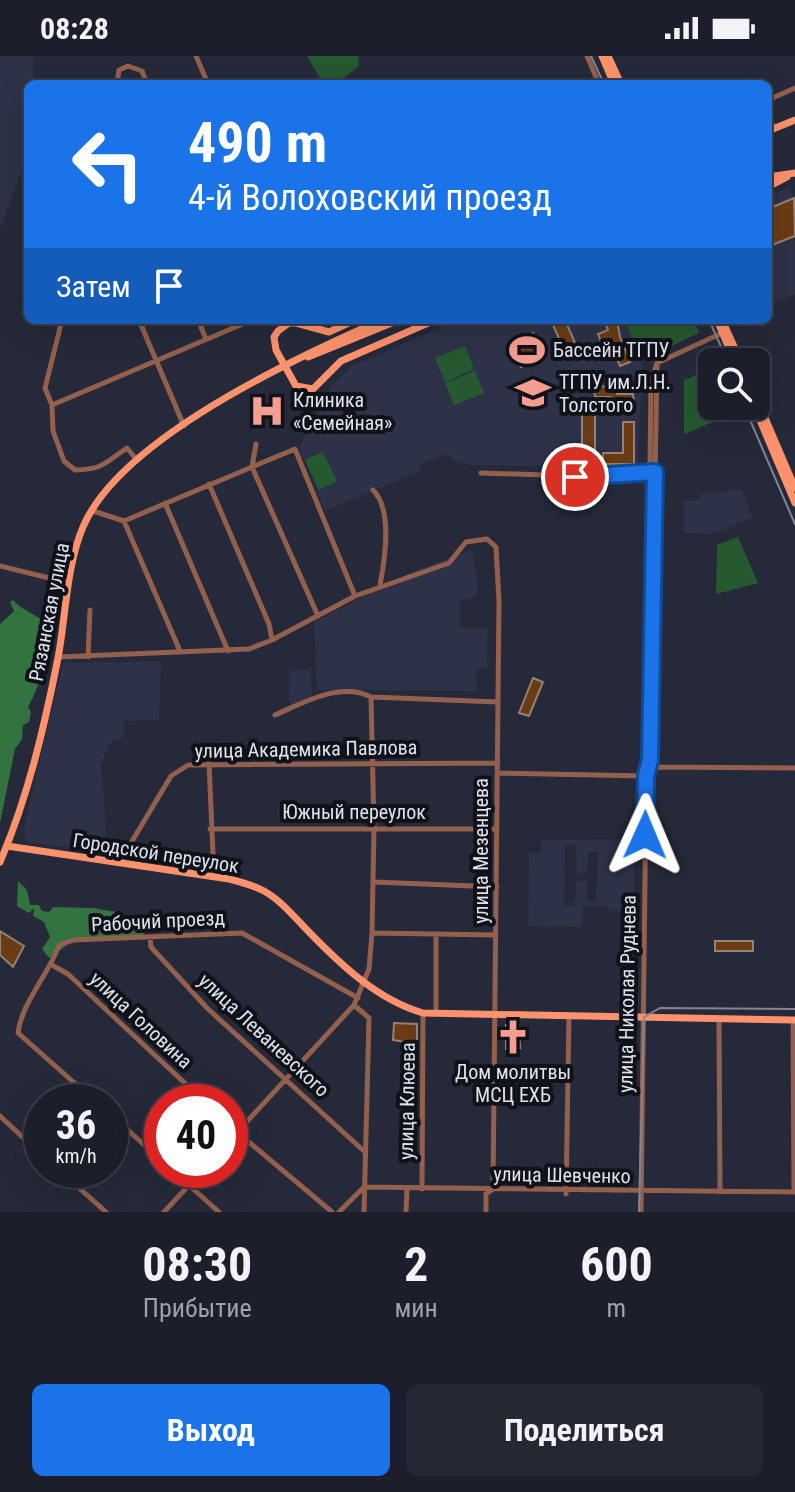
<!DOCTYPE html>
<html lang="ru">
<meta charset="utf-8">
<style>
body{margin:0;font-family:"Roboto Condensed",sans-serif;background:#252733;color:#f1f3f6;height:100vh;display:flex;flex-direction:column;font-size:30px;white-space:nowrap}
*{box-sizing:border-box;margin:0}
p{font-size:26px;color:#a0a2a9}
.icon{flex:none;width:44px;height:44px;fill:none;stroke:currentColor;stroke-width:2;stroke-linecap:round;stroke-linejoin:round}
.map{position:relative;height:1156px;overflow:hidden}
.drawer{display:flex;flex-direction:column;background:#1c1f2b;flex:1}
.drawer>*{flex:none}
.banner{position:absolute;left:24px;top:24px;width:748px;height:244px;border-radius:12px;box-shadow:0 8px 32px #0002,0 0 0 2px #3a3d47;background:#1a73e8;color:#fff;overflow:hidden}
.fabs{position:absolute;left:698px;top:292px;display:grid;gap:16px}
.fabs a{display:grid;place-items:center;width:72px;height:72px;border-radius:12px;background:#1c1f2b;box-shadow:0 8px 32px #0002,0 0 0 2px #3a3d47;font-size:40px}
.speed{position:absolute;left:24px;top:1028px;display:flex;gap:16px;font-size:40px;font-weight:700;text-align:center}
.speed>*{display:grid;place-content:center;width:104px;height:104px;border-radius:50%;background:#1c1f2b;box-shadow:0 8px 32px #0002,0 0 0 2px #3a3d47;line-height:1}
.speed small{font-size:20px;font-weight:400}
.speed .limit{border:12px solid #d22;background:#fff;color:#111}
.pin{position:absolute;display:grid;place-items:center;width:68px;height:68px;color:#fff;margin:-34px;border:4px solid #fff;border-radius:50%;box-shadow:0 2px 8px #0007}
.me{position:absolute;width:88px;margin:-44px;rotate:1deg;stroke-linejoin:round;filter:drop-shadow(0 0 6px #0008)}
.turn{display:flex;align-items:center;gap:28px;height:168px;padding:0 32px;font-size:36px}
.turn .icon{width:104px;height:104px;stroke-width:2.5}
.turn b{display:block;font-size:56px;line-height:68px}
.then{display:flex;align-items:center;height:76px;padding:0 32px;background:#0003;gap:16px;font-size:30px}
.eta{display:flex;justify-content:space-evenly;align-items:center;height:136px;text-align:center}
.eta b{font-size:48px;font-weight:700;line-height:56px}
.cta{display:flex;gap:16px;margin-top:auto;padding:16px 32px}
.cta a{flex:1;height:92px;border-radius:12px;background:#1a73e8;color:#fff;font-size:32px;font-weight:700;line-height:92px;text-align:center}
.cta a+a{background:#252733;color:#f1f3f6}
.status{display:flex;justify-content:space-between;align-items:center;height:56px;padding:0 40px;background:#1c1f2b;direction:ltr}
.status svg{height:22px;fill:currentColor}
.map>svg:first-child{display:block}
.built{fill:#2d3248;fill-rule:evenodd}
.green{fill:#255930}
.forest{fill:#327340}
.building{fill:#6a3c15;stroke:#958274;stroke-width:2}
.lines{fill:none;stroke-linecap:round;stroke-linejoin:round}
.minor{stroke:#93604d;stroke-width:5}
.major{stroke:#fd926c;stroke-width:7}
.tram{stroke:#828593;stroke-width:2}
.route-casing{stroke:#114b97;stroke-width:20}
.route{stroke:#1a73e8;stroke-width:14}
.labels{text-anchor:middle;stroke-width:8;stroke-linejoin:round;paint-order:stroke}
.poi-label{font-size:20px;fill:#e0e2ed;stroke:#101219;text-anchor:start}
.street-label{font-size:20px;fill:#e0e2ed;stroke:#101219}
</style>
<div class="status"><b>08:28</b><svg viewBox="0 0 49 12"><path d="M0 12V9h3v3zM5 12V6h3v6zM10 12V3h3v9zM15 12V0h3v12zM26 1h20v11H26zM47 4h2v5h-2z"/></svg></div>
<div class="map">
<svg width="795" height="1156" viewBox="0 0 795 1156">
<rect width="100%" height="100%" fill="#252939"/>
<!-- built -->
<path class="built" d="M0,0h33v28h-5v69l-28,76z
M788,132l7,12v95l-27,8v-107z
M458,264h166l18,40 -4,108 -165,-3 -19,-3 -5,-9 -30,12 1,6 -95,40 -26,-64 33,-62 20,-19z
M741,433l12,28 -39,17 -30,-1v-32l16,-1v-6z
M472,494l6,34 -1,12 -17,6v25l28,2 -1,39 -10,1 -1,22 -159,-1 -3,-68 97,-50z
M161,605l-2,59 -34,1 -2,17 -13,4 -9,22 7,89 -81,-11 -4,-11 40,-168z
M310,614l2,25 -22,11 -1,-35z
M634,783v73l-19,-1 -15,-6 -17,2 -1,20 -54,-1 1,-73h12v-13zM565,789h10l2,28h10l1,-21h10l-2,50 -9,-1v-20h-10l-3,25h-10z"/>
<!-- green -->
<path class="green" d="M307,0h51l1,10 -14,11 -22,6z
M624,264h70l5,13 -57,27z
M465,290l9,23 -29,13 -10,-24z
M475,315l9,22 -30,12 -9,-22z
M699,318l19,46 -34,14v-54z
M323,396l14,29 -18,9 -14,-30z
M738,481l20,46 -42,11 1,-49z"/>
<!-- forest -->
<path class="forest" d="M13,544c12,13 28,16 37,27l-5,8 -1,18 -6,2c9,16 -2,36 -10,52l3,5 -2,10 -6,3 -1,14 -7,10 -15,74v-199l14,-13 -4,-9z
M18,825l9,9 3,15h9l3,6 7,1 4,-5 40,1 23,4 9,10 16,4 4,11 -71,3 -25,18 -7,-9 8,-12 -6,-15 -11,-6 1,-8 -5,5 -12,-7z"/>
<!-- building -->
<path class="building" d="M794,142l1,38 -23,9 -4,-9v-27z
M551,264h14l14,32 -12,5z
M604,264h13l3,17 10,25 -10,4 -10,-25 -8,3 -4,-10 10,-4z
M533,277l10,24 -22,10 -11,-24z
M594,330l23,1v7h16l1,10h-23v-7h-16z
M582,350h13v58h-13z
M623,366h11v42h-31v-11h20z
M533,622l10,4 -14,34 -10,-3z
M0,875l24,15 -11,21 -13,-12z
M715,885h38v10h-38z
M394,967l23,1v20l-24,-4z
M506,969h13l1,23 -14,1z"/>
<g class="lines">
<!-- minor -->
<path class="minor" d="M196,0l12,28
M587,0l12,28
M117,28l2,-14 9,-4 14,5 5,13
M768,44l27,-12
M768,58l6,14
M62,264l-17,68 7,17 1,26 11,30 11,9c30,-1 29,-7 52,-22l9,11
M139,264l45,106
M198,264l8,19
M52,349l200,-85
M481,417l125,4 46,-5
M209,428l60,140 3,16
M373,434c20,20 12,69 7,95
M165,447l63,148
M93,455l31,10 128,-54 4,-23
M124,465l56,130
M0,510l69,17
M318,560l-66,-149 43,-18 60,147
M58,601l191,-8 23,-9 83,-44 94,-33 17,-21 21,-3 9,8 3,54 -6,588 -7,5v18
M88,601l2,-47
M275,659c28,-12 66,-34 96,-18l127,5
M209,707l5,114
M650,711l145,1
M498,717l148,3
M647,719l3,-8 7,-404
M210,773h287
M119,807l52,-87 17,-11 310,-2
M374,826l123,5
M372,877l124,2
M436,878v79
M150,882l1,9 56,61 158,144
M52,909l16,9 137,128
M354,949l15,13 -5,194
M719,963l1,173
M793,964l1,172
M96,1046l-78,-69c3,-29 31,-59 41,-88l15,-5 168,-7 116,65
M110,1058l52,47
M0,1060l42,39
M230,1070l102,86
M230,1084l124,-135 15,-36 3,-36 2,-106 -3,-130
M59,1114l47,42
M172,1114l47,42
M422,1133l1,-176
M566,1138l3,-179
M164,1156l39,-42
M339,1156l25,-25 431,5
M406,1156l1,-23
M641,1156l10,-830 6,-19 65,-30"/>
<!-- major -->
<path class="major" d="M602,0l12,28
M608,0l13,28
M768,75l27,-11
M768,121l27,-4
M768,131l19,-10
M355,264l-26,12 -33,-9h-7l-11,8 -4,6 2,13 20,36 17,3 28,-28 94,-41
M717,264l18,42
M722,264l19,42
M308,301l91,-37
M756,341l39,91
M754,350l41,97
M7,790l222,33c12,3 24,6 35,12 18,10 31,27 45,41 32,33 69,68 114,81l372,7
M0,806c28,-65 44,-134 58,-204 8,-42 8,-91 25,-131 37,-88 214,-170 299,-207"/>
<!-- tram -->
<path class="tram" d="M591,0l13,28
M709,264l19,42
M744,350l51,118
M639,1156l5,-195 16,-9 135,1"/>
</g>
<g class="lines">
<!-- route casing -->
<g class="route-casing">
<path id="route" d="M575,421l80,-5 -5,288 -4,16 -1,59"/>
</g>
<!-- route -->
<use href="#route" class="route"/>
</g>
<!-- icons -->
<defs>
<g id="stadium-bare" transform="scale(2.76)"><path d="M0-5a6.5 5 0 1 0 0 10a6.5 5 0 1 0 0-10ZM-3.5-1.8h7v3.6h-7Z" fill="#f59d90" stroke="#101219" stroke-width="2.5" paint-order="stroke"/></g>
<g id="university-bare" transform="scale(2.76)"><path d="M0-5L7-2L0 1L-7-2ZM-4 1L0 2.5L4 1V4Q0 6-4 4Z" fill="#f59d90" stroke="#101219" stroke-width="2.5" paint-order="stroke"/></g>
<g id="hospital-bare" transform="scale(2.76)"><path d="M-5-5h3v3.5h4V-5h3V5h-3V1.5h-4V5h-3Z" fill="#f59d90" stroke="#101219" stroke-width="2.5" paint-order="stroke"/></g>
<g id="church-bare" transform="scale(2.76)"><path d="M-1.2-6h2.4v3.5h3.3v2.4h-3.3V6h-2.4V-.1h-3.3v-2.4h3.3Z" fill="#f59d90" stroke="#101219" stroke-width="2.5" paint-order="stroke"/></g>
</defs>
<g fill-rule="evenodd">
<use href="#stadium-bare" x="527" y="294"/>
<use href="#university-bare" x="533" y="337"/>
<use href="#hospital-bare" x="267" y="355"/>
<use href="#church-bare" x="513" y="981"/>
</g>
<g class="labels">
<!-- poi labels -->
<g class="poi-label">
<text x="553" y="301">Бассейн ТГПУ</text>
<text x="559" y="333">ТГПУ им.Л.Н.<tspan x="559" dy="23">Толстого</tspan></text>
<text x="293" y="351">Клиника<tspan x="293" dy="23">«Семейная»</tspan></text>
<text x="513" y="1023" text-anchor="middle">Дом молитвы<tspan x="513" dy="23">МСЦ ЕХБ</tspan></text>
</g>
<!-- street labels -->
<g class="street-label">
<text transform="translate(49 556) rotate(-79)" y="7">Рязанская улица</text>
<text transform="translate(306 693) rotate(-1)" y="7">улица Академика Павлова</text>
<text x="354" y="763">Южный переулок</text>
<text transform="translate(481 795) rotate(-90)" y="7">улица Мезенцева</text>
<text transform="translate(156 797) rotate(9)" y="7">Городской переулок</text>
<text transform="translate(158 865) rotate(-3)" y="7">Рабочий проезд</text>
<text transform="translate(627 938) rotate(-89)" y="7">улица Николая Руднева</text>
<text transform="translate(141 964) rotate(43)" y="7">улица Головина</text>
<text transform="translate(264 979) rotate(43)" y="7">улица Леваневского</text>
<text transform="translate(407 1045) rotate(-89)" y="7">улица Клюева</text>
<text transform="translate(562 1119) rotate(1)" y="7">улица Шевченко</text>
</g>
</g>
</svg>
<div class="fabs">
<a><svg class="icon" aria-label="search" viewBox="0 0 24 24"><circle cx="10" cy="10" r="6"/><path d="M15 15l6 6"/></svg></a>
</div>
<div class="speed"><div>36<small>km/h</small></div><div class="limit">40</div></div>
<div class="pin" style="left:575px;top:421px;background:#d93025"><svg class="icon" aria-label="arrive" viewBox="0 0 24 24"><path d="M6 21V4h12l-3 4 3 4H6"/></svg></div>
<svg class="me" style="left:645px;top:779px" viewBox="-20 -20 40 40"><path d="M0-17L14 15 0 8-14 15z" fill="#1a73e8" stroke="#fff" stroke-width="4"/></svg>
<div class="banner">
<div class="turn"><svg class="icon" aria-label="left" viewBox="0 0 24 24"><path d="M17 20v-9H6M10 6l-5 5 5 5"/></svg><div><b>490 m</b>4-й Волоховский проезд</div></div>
<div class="then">Затем<svg class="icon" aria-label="arrive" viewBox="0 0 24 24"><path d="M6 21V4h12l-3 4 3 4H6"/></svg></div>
</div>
</div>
<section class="drawer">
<div class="eta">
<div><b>08:30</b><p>Прибытие</p></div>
<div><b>2</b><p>мин</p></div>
<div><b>600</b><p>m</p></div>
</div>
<div class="cta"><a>Выход</a><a>Поделиться</a></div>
</section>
